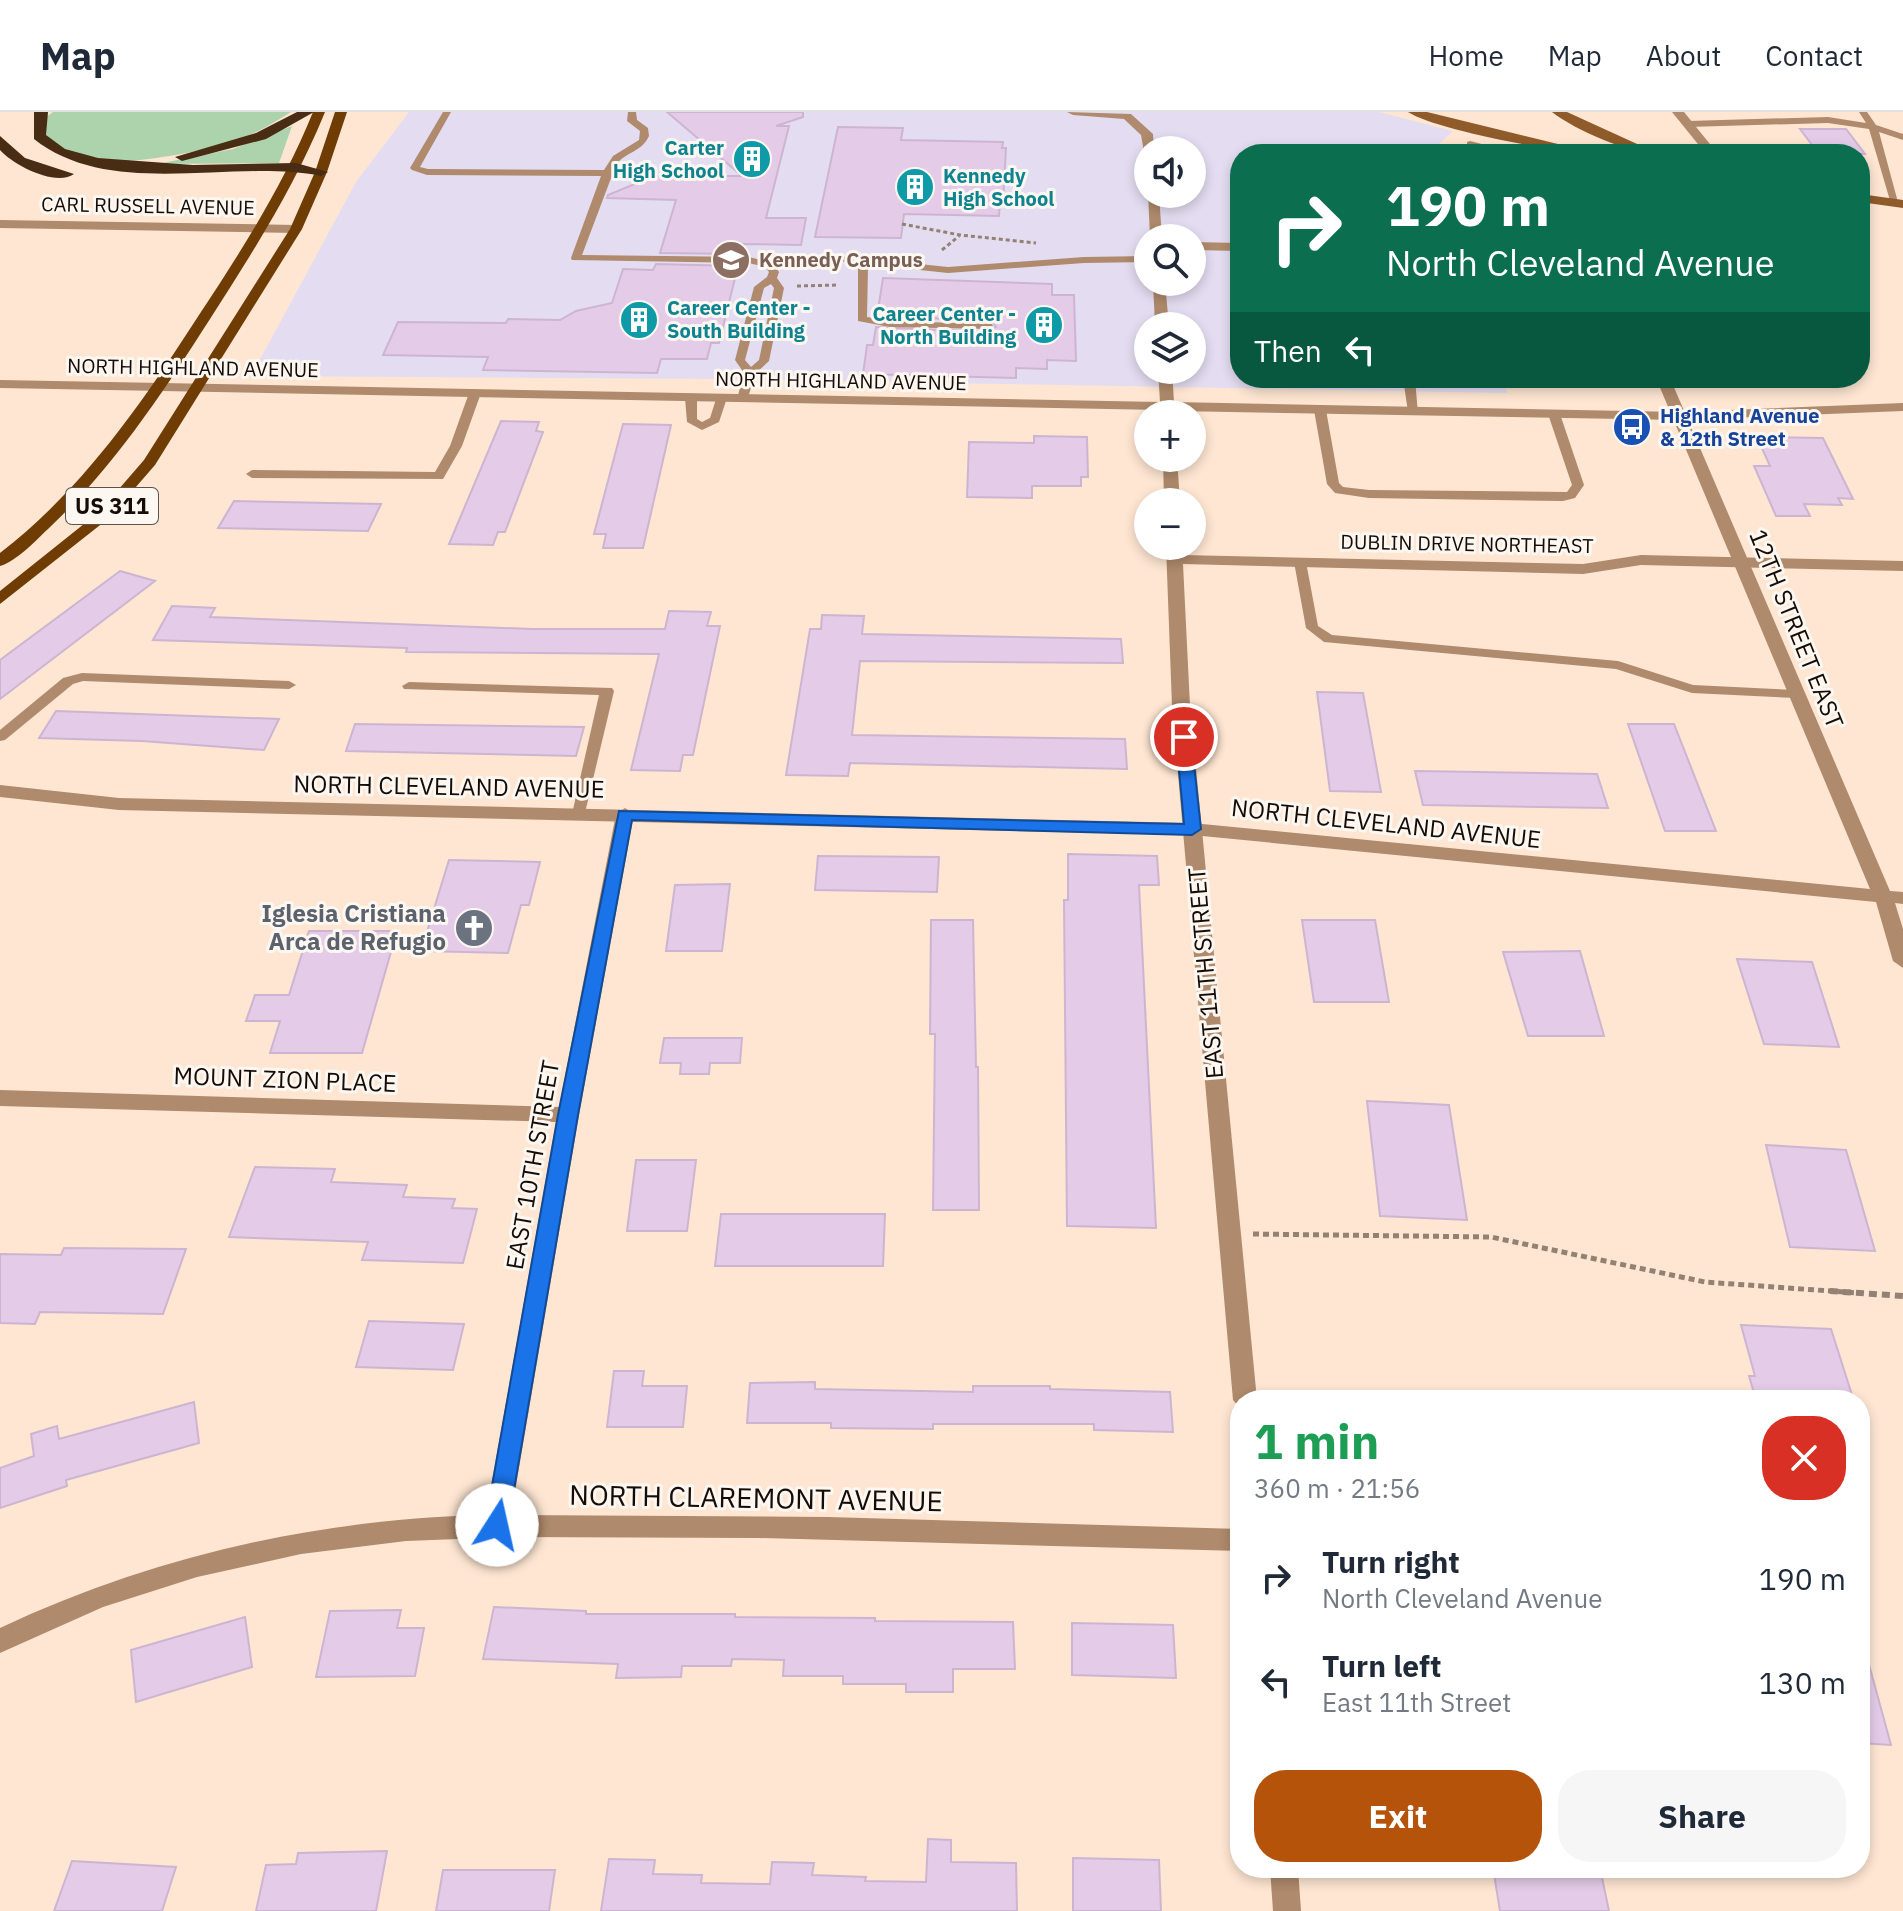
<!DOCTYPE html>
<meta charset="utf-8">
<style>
body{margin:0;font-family:"IBM Plex Sans",sans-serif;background:#f6f6f7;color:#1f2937;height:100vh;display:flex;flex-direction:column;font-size:30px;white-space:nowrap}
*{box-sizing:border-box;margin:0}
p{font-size:26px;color:#747a83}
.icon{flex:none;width:44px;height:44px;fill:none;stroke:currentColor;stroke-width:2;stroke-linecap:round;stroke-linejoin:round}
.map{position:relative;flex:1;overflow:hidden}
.details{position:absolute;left:1230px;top:1278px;width:640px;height:488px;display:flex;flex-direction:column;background:#fff;border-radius:32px;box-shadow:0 4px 12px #0003}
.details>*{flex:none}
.top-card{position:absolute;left:1230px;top:32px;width:640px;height:244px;border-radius:32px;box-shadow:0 4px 12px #0003;background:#0b6e4f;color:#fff;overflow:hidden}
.tools{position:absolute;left:1134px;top:24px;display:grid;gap:16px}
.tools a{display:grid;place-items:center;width:72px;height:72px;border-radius:50%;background:#fff;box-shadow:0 4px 12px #0003;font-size:40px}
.pin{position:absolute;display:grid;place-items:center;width:68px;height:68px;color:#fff;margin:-34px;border:4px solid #fff;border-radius:50%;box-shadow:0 2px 8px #0007}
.me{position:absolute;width:88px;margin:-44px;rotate:10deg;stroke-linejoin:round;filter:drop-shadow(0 0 6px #0008)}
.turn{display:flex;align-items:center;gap:28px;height:168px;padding:0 24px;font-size:36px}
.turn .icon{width:104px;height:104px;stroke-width:2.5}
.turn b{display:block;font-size:56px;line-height:68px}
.then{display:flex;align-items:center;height:76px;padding:0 24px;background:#0003;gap:16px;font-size:30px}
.round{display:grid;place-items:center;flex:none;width:84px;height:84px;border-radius:32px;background:#f6f6f7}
.overview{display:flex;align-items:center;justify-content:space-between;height:136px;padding:0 24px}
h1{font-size:48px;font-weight:800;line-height:60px;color:#1e9e55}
.cta{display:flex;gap:16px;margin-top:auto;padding:16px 24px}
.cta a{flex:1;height:92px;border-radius:32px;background:#b45309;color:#fff;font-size:32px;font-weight:800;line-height:92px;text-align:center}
.cta a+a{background:#f6f6f7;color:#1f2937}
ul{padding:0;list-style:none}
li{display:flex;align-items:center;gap:24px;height:104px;padding:0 24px}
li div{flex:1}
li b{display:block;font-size:30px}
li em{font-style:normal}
header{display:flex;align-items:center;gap:48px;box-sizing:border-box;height:112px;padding:0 40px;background:#fff;border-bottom:2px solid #e0e1e3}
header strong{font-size:38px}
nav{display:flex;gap:44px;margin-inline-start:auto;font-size:28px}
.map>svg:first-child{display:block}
.education{fill:#e4ddf2;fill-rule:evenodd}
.green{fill:#acd3ac}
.building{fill:#e4cce8;stroke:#cdb5d1;stroke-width:2}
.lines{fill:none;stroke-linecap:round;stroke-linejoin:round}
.path-far2{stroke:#938274;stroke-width:3;stroke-dasharray:4 3;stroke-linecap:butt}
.path-far1{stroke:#938274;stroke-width:5;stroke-dasharray:6 4;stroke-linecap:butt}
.path{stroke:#938274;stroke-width:6;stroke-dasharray:8 5;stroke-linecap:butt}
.service{fill:#af8a6c;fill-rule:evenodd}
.minor{fill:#af8a6c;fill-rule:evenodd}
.tertiary{fill:#af8a6c;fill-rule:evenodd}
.secondary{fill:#8f5b2a;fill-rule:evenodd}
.primary{fill:#6f3d04;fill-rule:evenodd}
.motorway{fill:#482c13;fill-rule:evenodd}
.route{fill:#1a73e8;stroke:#114b97;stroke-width:2}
.labels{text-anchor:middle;stroke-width:6;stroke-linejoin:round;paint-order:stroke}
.far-culture-label{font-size:20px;font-weight:bold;fill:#0d838f;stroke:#fdf7f2;text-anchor:end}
.far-street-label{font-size:20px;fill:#160c05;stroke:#fdf7f2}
.far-education-label{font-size:20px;font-weight:bold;fill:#785e54;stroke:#fdf7f2;text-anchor:start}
.far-transit-label{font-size:20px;font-weight:bold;fill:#164399;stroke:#fdf7f2;text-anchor:start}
.shield{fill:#fdf7f2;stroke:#5b524c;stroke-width:2}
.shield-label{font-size:22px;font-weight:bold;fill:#160c05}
.street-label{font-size:24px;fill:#160c05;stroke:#fdf7f2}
.worship-label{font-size:24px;font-weight:bold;fill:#5b616d;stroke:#fdf7f2;text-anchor:end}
.near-street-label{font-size:28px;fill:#160c05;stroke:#fdf7f2}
</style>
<header>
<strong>Map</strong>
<nav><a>Home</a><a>Map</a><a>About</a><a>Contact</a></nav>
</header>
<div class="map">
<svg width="1903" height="1799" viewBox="0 0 1903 1799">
<rect width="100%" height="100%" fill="#fee6d2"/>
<!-- education -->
<path class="education" d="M409,0h970l74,19 -25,23h-188v224h263l4,15 -786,-14 -470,-3 105,-194zM1148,38h44v44h-44zM1148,126h44v44h-44zM1148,214h44v44h-44z"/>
<!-- green -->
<path class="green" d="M53,0h238c-19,12 -39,24 -63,31 -42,12 -167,39 -192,-8l10,-18z
M292,14l-13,37 -122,1 76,-15z"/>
<!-- building -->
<path class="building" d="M667,0h136v5l-27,9h13l-23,92h40l-5,27 -58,-1 -2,10 -81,-1 16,-53 -69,-2 1,-3 46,-19h88z
M838,15l65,1 -2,12 102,2 -1,6h4l-3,54h-3l-1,14 -95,-2 -3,24 -86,-1z
M1800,17h46l19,25h-46z
M656,152l82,2 -19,77h-8l-4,16h-46l-4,14 -174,-3 5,-13 -105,-2 15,-33 108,1 2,-4 52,1 16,-9 36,-8 11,-34 30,1z
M883,166l169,6v11h22l2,66 -29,-1v9l-31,-1v10l-153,-4 4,-29h6l3,-18 112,5 8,-5 -4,-6 -115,-5z
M501,309l38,1 -3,9 7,1 -38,100h-7l-5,13 -44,-1z
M623,312l48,1 -28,123h-40l3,-14h-12z
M1034,324l53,1 1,40h-7v9h-49v12l-65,-1 2,-55 65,1z
M1757,325l66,1 30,61 -15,-1 4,7 -38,-1 6,12h-34l-22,-50h16z
M234,389l147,3 -13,27 -150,-3z
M120,459l35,10 -155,118v-39z
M172,494l43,2 -5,9 322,12h133l4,-18 42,1 -4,14h13l-27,129h-10l-3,16 -49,-1 28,-116 -253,-2 1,-4 -254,-8z
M822,503l42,1 -2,18 259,5 2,24 -263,-2 -8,74 273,4 2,30 -277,-6 -2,13 -62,-1 24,-146h11z
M1317,580l46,1 18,99 -51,-1z
M56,599l223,8 -15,31 -122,-9 -103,-3z
M355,612l229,3 -8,29 -230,-5z
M1628,612h46l42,107h-51z
M1415,659l182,3 11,34 -185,-3z
M1068,742l89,2 2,29h-20l17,343 -89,-2 -3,-326h4z
M818,744l121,1 -2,35 -122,-2z
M449,748l91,2 -11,43h-8l-13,48 -87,-2z
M730,772l-8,67h-56l9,-66z
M931,808h42l3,147h2l1,143h-46l2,-176h-5z
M1302,808h73l14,82h-75z
M309,819h88l-35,122h-92l10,-32h-34l9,-26h34z
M1580,839l24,85h-76l-25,-84z
M1737,847l75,3 27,85 -75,-3z
M664,926h78l-2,25h-30l-1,11h-29l1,-11h-21z
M1367,989l82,4 18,115 -87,-4z
M1766,1033l80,5 29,101 -85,-4z
M636,1048h60l-9,71h-60z
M255,1055l80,2 -4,13 76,3 -4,12 52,2 -3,9 25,1 -14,54 -101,-3 6,-18 -139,-5z
M721,1102h164l-2,52h-168z
M64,1136l122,1 -23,65 -123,-2 -5,12 -35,-1v-69l61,1z
M369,1209l95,3 -11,46 -97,-3z
M1741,1213l90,4 21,66h-4l1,5h-93l-7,-24h6z
M614,1259h30l-2,15h45l-4,41h-76z
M815,1270v7l158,3v-6h77v3l120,3 3,40 -79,-2v-6h-161v5l-102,-1v-5h-84l3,-40z
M194,1290l5,41 -133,37 1,6 -67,22v-40l34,-12 -3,-22 26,-8 2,13z
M494,1495l92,4v3h149v3l140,1v3l138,1 2,47h-62v23h-47v-8h-63v-8h-60l1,-16 -52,-1 -1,7h-49l-1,11 -65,1 2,-14 -135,-5z
M401,1498l-4,18h27l-9,48 -99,1 14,-66z
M245,1505l7,50 -116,35 -5,-52z
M1072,1511l101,2 3,53 -104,-3z
M1868,1549l23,84 -31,-2v-81z
M928,1727l23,1v22l65,1 1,48h-416l8,-52 46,1 -2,14 49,1 -1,8 69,1 2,-22 42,1 -2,12 54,2 -1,4 61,1z
M387,1739l-11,60h-120l10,-46 30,-1 2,-11z
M1073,1746l86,2 2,51h-88z
M72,1749l104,6 -14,44h-108z
M1493,1756h107l9,43h-109z
M443,1758h112l-6,41h-113z"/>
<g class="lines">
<!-- path-far2 -->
<path class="path-far2" d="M902,112l58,11 76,8
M942,138l17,-14
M797,174l41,-1"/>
<!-- path-far1 -->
<path class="path-far1" d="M1253,1122l238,3 214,45 153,11"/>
<!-- path -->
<path class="path" d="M1830,1179l73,5"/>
<!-- service -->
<path class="service" d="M443,0h8l-31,55 8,2 176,1 9,-14 26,-16 1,-9 -13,-10 1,-9h8l1,8 11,8 1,8c-7,16 -24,16 -33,29l-34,90 167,2 24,6 6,9 -2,6 7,10 -15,73 -14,13 -8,27 -10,-2 7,-26 -9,-13 19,-73 13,-10 2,-5 -4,-5 -16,-4 -177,-3 -1,-2 30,-82 -174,-1 -15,-5 -2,-2zM771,172l3,4 -15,72 -8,7 -6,-7 19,-72z
M1859,0h8l9,13 27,9v6l-24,-8 20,74 -8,-2 -22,-75 -41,-6 -140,4 -5,-3 5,-3 140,-4 38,6z
M1470,29l43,11 2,2h-16l-32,-8v-4z
M843,144l105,11 136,-10 64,-1v6l-64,1 -136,10 -75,-8 -5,3 -1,49 23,4 102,3 1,2 -5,3 -98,-2 -32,-6v-54l3,-3 -22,-3 -1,-2z
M1403,266h12l3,36 -10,-2z
M475,278l6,3 -19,53 -19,33 -191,-1 -6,-4 6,-4 183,2 15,-26 19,-53z
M691,283l6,3v21l5,3 8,-4 7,-22h8l2,2 -8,24 -17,8 -15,-8 -2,-24z
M1320,295l6,3 13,73 4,4 26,3 198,2 5,-7 -24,-71 6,-3 6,3 24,71 -9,13 -12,3 -194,-3 -34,-5 -8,-9 -13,-74z
M1300,446l6,4 12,64 14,9 286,26 75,24 103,5 7,4 -7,4 -104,-5 -76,-24 -292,-27 -18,-14 -12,-66z
M82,561l207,8 7,4 -7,4 -206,-8 -10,3 -68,56 -5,1v-11l63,-52z
M409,570l203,6 2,3 -30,126h-10l-2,-3 27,-119 -195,-6 -2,-3z"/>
<!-- minor -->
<path class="minor" d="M1067,0l64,2 22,20 1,16 -10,2 -3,-17 -17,-16 -51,-4z
M1672,0h12l34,42h-12z
M1148,81l11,1 3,44h-12z
M0,108l296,5 6,4 -6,4 -296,-5z
M1192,130l48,1v8l-48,-1z
M1153,170h12l4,44h-14z
M1158,258h14l2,32 506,10 223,-9v8l-223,9 -505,-9v3h-14v-4l-1161,-22v-8l1160,22z
M1163,346h14l3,44h-16z
M1166,434h16v9l401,9 58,-9 262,6v10l-262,-6 -58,9 -400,-10 7,142 67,694h-17v8l-7,-8 -61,-694z
M625,696l9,6 -55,301 -68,400 317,2 412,12v22l-481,-13 -246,-1 -107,4 -105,13 -104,23 -94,30 -103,46v-25c154,-72 317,-109 486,-113l70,-393 -556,-16v-16l559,17 57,-293z
M1270,1756h28l3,43h-28z"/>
<!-- tertiary -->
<path class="tertiary" d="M1656,266h14l220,513 13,1v12l-8,-1 8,26v39l-10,-7 -17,-59 -684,-67 -1073,-25 -119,-13v-12l119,13 1073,25 678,66z"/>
<!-- secondary -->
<path class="secondary" d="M1408,0h19l172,42c-35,0 -164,-24 -191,-42z
M1552,0h15l92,42c-29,0 -84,-24 -107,-42z
M1860,82l43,6v8l-43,-6z"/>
<!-- primary -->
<path class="primary" d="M313,0h12c-30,74 -72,140 -115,207 -48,75 -97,149 -162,210 -13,12 -31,32 -48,37v-13c84,-65 142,-150 199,-238 43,-65 85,-131 114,-203z
M335,0h12l-20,60 -25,57 -147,236 -46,53 -109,86v-13l99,-79 45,-52 146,-231 25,-57z"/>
<!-- motorway -->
<path class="motorway" d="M34,0h14l-2,23 19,14 33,9 95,7 103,-2 32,9 -7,4c-89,-18 -210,24 -287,-37z
M297,0h17l-48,27 -84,22 -7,-4 81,-24z
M0,24l25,22 49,16c-18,13 -61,-9 -74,-24z"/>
</g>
<!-- route -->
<path class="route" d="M1184,620l7,5 10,92 -9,6 -560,-15 -54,295 -70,410 -3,7 -8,3 -8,-3 -4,-7 73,-410 61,-304 565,13 -8,-87z"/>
<!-- icons -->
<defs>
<g id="building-disc" transform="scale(2)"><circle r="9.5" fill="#0f9aa8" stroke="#fdf7f2"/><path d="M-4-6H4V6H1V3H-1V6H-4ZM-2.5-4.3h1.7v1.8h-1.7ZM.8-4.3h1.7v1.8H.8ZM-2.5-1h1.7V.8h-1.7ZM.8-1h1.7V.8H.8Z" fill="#fff"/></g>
<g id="school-disc" transform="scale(2)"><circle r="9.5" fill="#8d6e63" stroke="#fdf7f2"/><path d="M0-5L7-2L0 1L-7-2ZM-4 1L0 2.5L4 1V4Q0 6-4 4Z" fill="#fff"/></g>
<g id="bus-disc" transform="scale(2)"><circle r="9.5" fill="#1a4fb4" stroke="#fdf7f2"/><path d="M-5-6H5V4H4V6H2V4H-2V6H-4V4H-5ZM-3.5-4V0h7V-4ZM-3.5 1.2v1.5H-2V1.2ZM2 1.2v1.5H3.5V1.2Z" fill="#fff"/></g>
<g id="church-disc" transform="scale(2)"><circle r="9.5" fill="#6b7280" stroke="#fdf7f2"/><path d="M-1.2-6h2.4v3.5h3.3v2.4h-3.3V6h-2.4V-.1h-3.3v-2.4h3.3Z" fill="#fff"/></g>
</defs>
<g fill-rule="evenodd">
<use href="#building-disc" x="752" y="47"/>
<use href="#building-disc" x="915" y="75"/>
<use href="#school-disc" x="731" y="148"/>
<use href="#building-disc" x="639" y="208"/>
<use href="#building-disc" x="1044" y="213"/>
<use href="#bus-disc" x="1632" y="315"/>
<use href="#church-disc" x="474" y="816"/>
</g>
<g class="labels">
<!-- far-culture labels -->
<g class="far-culture-label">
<text x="724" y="43">Carter<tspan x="724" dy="23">High School</tspan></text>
<text x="943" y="71" text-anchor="start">Kennedy<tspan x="943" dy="23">High School</tspan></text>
<text x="667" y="203" text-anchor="start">Career Center -<tspan x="667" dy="23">South Building</tspan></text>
<text x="1016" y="209">Career Center -<tspan x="1016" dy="23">North Building</tspan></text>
</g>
<!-- far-street labels -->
<g class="far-street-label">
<text transform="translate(148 94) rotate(1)" y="7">CARL RUSSELL AVENUE</text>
<text transform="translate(193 256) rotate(1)" y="7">NORTH HIGHLAND AVENUE</text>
<text transform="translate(841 269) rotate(1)" y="7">NORTH HIGHLAND AVENUE</text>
<text transform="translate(1467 432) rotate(1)" y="7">DUBLIN DRIVE NORTHEAST</text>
</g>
<!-- far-education labels -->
<g class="far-education-label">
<text x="759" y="155">Kennedy Campus</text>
</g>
<!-- far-transit labels -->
<g class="far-transit-label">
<text x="1660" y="311">Highland Avenue<tspan x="1660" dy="23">&amp; 12th Street</tspan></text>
</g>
<!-- shield labels -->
<rect class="shield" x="66" y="376" width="92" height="36" rx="6"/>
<g class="shield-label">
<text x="112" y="402">US 311</text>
</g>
<!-- street labels -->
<g class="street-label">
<text transform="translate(1796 517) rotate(68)" y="8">12TH STREET EAST</text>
<text transform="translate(449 675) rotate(1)" y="8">NORTH CLEVELAND AVENUE</text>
<text transform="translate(1386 712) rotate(6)" y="8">NORTH CLEVELAND AVENUE</text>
<text transform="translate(1206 861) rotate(-95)" y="8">EAST 11TH STREET</text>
<text transform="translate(285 968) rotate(2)" y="8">MOUNT ZION PLACE</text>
<text transform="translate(533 1053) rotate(-80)" y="8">EAST 10TH STREET</text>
</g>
<!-- worship labels -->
<g class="worship-label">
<text x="446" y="810">Iglesia Cristiana<tspan x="446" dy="28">Arca de Refugio</tspan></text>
</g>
<!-- near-street labels -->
<g class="near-street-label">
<text transform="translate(756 1386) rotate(1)" y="10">NORTH CLAREMONT AVENUE</text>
</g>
</g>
</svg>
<div class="tools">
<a><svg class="icon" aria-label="sound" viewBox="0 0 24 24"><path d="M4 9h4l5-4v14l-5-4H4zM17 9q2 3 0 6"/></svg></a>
<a><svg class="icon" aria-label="search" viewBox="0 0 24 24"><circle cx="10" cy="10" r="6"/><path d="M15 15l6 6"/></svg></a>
<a><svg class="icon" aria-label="layers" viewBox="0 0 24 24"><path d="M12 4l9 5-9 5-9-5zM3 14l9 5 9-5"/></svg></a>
<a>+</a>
<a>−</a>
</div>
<div class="pin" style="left:1184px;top:625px;background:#d93025"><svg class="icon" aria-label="arrive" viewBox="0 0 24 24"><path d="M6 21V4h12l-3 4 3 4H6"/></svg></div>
<svg class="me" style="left:497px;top:1413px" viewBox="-20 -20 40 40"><circle r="19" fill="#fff"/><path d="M0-13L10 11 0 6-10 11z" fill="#1a73e8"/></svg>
<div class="top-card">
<div class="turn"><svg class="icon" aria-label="right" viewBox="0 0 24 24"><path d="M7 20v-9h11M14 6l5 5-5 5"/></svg><div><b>190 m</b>North Cleveland Avenue</div></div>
<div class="then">Then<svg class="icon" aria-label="left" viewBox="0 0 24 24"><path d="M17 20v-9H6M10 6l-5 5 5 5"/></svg></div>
</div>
<section class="details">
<div class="overview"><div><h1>1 min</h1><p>360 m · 21:56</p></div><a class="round" style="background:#d93025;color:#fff"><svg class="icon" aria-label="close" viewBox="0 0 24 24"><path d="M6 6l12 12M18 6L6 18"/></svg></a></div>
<ul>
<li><svg class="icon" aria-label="right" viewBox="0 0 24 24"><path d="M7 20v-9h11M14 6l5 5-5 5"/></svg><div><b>Turn right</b><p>North Cleveland Avenue</p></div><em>190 m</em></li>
<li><svg class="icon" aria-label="left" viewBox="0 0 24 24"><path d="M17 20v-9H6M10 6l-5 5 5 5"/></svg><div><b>Turn left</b><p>East 11th Street</p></div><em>130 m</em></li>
</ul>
<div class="cta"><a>Exit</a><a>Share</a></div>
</section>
</div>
